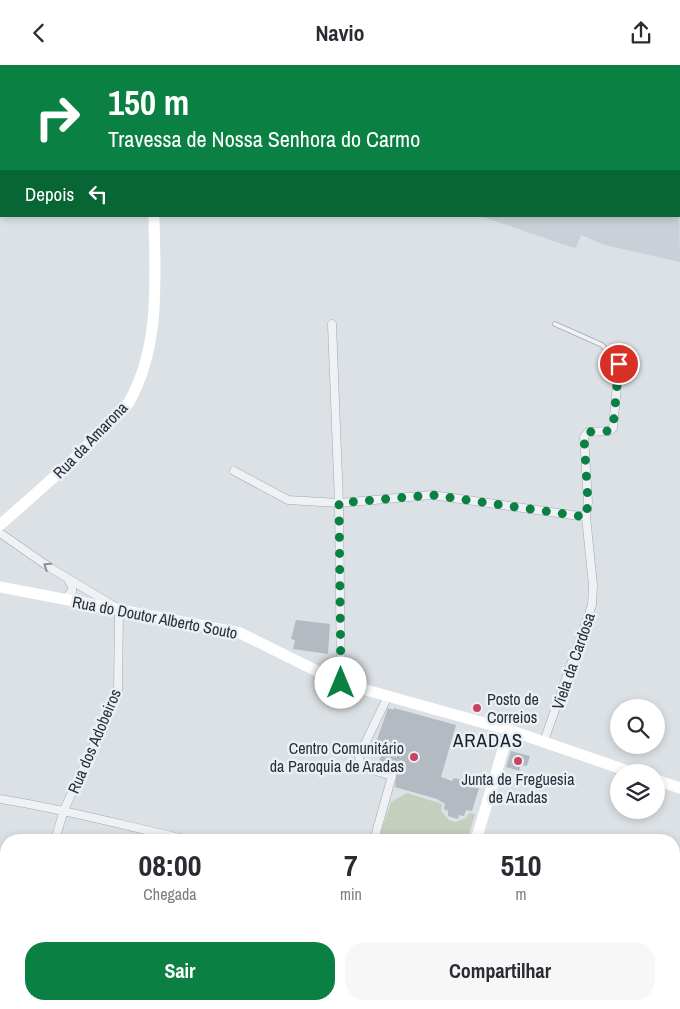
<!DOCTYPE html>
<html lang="pt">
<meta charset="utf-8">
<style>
body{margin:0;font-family:"Archivo Narrow",sans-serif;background:#f7f7f7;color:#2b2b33;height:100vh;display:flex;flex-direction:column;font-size:19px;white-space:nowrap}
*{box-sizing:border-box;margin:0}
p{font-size:16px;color:#7c7c81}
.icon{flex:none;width:28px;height:28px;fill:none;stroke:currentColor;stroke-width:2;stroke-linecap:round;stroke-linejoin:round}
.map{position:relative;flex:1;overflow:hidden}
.sheet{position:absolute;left:0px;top:769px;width:680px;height:176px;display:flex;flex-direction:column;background:#fff;border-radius:20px 20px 0 0;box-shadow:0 2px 8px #0003}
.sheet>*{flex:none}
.guide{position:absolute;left:0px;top:0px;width:680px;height:152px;box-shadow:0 2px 8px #0003;background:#0b8043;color:#fff;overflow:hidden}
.buttons{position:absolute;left:610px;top:634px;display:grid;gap:10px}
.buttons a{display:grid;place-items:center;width:55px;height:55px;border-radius:50%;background:#fff;box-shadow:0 2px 8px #0003;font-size:25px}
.pin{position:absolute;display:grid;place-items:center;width:42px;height:42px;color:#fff;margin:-21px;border:2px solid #fff;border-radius:50%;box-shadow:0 1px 5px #0007}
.me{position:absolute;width:55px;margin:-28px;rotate:0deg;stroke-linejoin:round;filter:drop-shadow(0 0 4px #0008)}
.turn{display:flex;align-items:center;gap:18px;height:105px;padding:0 25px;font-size:22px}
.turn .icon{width:65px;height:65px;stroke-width:2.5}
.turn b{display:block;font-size:35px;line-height:42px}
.then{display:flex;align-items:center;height:48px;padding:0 25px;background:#0003;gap:10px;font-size:19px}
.eta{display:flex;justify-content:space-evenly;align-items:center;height:85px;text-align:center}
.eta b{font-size:30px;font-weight:800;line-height:35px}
.cta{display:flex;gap:10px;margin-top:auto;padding:10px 25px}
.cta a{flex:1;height:58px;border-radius:20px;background:#0b8043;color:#fff;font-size:20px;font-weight:800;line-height:58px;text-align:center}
.cta a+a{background:#f7f7f7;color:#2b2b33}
header{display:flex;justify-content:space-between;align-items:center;height:65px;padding:0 25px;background:#fff;font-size:22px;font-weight:800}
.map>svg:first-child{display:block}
.built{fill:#cad0d8}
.green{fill:#c4cfbe}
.building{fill:#b4bac2}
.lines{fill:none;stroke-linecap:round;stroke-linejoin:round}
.lane-casing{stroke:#a2a8b0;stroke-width:5.5}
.street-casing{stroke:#a2a8b0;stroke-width:9}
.lane{stroke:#eff1f4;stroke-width:4}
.street{stroke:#eff1f4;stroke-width:8}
.secondary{stroke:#fff;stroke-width:11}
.oneway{stroke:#8b9098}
.route{stroke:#0b8043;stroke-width:9;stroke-dasharray:0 16.2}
.poi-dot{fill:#c84462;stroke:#ebf0f4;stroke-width:2}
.labels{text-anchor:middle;stroke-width:5;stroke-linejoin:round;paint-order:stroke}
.street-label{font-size:16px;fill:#27303c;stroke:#ebf0f4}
.poi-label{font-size:16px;fill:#27303c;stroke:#ebf0f4;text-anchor:start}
.quarter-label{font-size:19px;letter-spacing:1px;fill:#19212c;stroke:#ebf0f4}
</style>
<header><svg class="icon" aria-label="back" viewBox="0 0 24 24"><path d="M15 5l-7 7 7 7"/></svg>Navio<svg class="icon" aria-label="share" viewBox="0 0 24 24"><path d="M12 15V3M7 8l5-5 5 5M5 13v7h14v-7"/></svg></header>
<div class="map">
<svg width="680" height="944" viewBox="0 0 680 944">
<rect width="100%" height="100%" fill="#dce1e6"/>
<!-- built -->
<path class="built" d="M353,0h327v64l-1,2v-65z
M679,128l1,69 -75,-17 -24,-10 -5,13 -8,-2 -88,-30h199z"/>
<!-- green -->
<path class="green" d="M407,728l35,11 -1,7 8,9 7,2 10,-4 3,-5 6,1 -8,26h-89l13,-38z
M334,939h86l-2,5h-68z"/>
<!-- building -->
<path class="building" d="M296,555l34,4 -2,30 -35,-5 2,-9 -4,-1z
M388,643l5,2 1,-2 62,17 -15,52 11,4 2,-3 16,4 -1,4 10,2 -7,23 -6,-1 -2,6 -5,-1 -1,4 -10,-3v-5l-4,-2 1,-5 -8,-5 -42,-12 2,-17 -19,-5 4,-13 -8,-4z
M511,686l19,5 -3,10 -6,-1 -2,6 -13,-4z"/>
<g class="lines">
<!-- lane casing -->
<g class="lane-casing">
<path id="lane" d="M446,0v1
M664,1v-1
M555,259l47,21 17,19"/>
</g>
<!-- street casing -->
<g class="street-casing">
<path id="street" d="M332,259l7,179 2,180
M234,406l54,29 51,3 93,-8 154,22
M0,468l49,34 70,42 -1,82 -54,119 -9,30
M63,534l9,-7v-5l-4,-8
M544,676l48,-136 1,-20 -7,-68 2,-15 -4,-65 4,-5 21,-1 4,-3 6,-64
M0,734c64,10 126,27 189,41
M374,775l18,-64 -26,-8 -6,-5 -1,-7 29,-60
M275,939l30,5
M57,944l1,-5"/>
</g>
<!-- lane -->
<use href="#lane" class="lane"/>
<!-- street -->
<use href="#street" class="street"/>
<!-- secondary -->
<path class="secondary" d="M251,1l2,-1
M0,3l1,1
M0,460c36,-32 73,-63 106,-98 7,-8 17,-16 23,-25 32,-57 26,-123 25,-186
M0,522l240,46 101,50 168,47 125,43
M656,715l24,8
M476,775l33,-110
M482,939l2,5"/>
</g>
<!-- one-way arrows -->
<defs><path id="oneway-chevron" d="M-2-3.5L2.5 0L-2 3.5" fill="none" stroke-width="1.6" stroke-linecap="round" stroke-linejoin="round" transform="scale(1.25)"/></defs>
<use class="oneway" href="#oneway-chevron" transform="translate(47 501) rotate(-147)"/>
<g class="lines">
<!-- route -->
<path class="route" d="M341,618l-2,-180 93,-8 154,22 2,-15 -4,-65 4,-5 21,-1 4,-3 6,-64"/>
</g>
<!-- markers -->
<g class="poi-dot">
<circle cx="477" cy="643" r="5"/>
<circle cx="414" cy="692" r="5"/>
<circle cx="518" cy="696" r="5"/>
</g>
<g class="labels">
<!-- street labels -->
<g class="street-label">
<text transform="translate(90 375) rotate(-46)" y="6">Rua da Amarona</text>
<text transform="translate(155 552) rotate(11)" y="6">Rua do Doutor Alberto Souto</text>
<text transform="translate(573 596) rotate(-71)" y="6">Viela da Cardosa</text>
<text transform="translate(94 676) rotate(-67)" y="6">Rua dos Adobeiros</text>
</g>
<!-- poi labels -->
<g class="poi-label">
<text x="487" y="640">Posto de<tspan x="487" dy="18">Correios</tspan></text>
<text x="404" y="689" text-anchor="end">Centro Comunitário<tspan x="404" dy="18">da Paroquia de Aradas</tspan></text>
<text x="518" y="720" text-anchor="middle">Junta de Freguesia<tspan x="518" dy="18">de Aradas</tspan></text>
</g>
<!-- quarter labels -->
<g class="quarter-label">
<text x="488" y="682">ARADAS</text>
</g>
</g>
</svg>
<div class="buttons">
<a><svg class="icon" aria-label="search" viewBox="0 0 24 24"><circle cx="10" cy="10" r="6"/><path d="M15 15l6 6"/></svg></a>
<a><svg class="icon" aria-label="layers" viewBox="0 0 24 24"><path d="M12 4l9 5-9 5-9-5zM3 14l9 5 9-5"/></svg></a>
</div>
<div class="pin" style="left:619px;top:299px;background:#d93025"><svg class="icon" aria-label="arrive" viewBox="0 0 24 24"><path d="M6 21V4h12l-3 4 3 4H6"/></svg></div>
<svg class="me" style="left:341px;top:618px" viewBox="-20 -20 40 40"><circle r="19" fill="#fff"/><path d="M0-13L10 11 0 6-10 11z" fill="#0b8043"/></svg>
<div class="guide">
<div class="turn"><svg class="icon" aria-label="right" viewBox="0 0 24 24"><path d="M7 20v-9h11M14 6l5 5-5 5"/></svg><div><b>150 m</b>Travessa de Nossa Senhora do Carmo</div></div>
<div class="then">Depois<svg class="icon" aria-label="left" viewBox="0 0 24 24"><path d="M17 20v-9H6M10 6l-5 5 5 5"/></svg></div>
</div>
<section class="sheet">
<div class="eta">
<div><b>08:00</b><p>Chegada</p></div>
<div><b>7</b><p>min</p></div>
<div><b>510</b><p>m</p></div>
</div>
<div class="cta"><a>Sair</a><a>Compartilhar</a></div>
</section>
</div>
